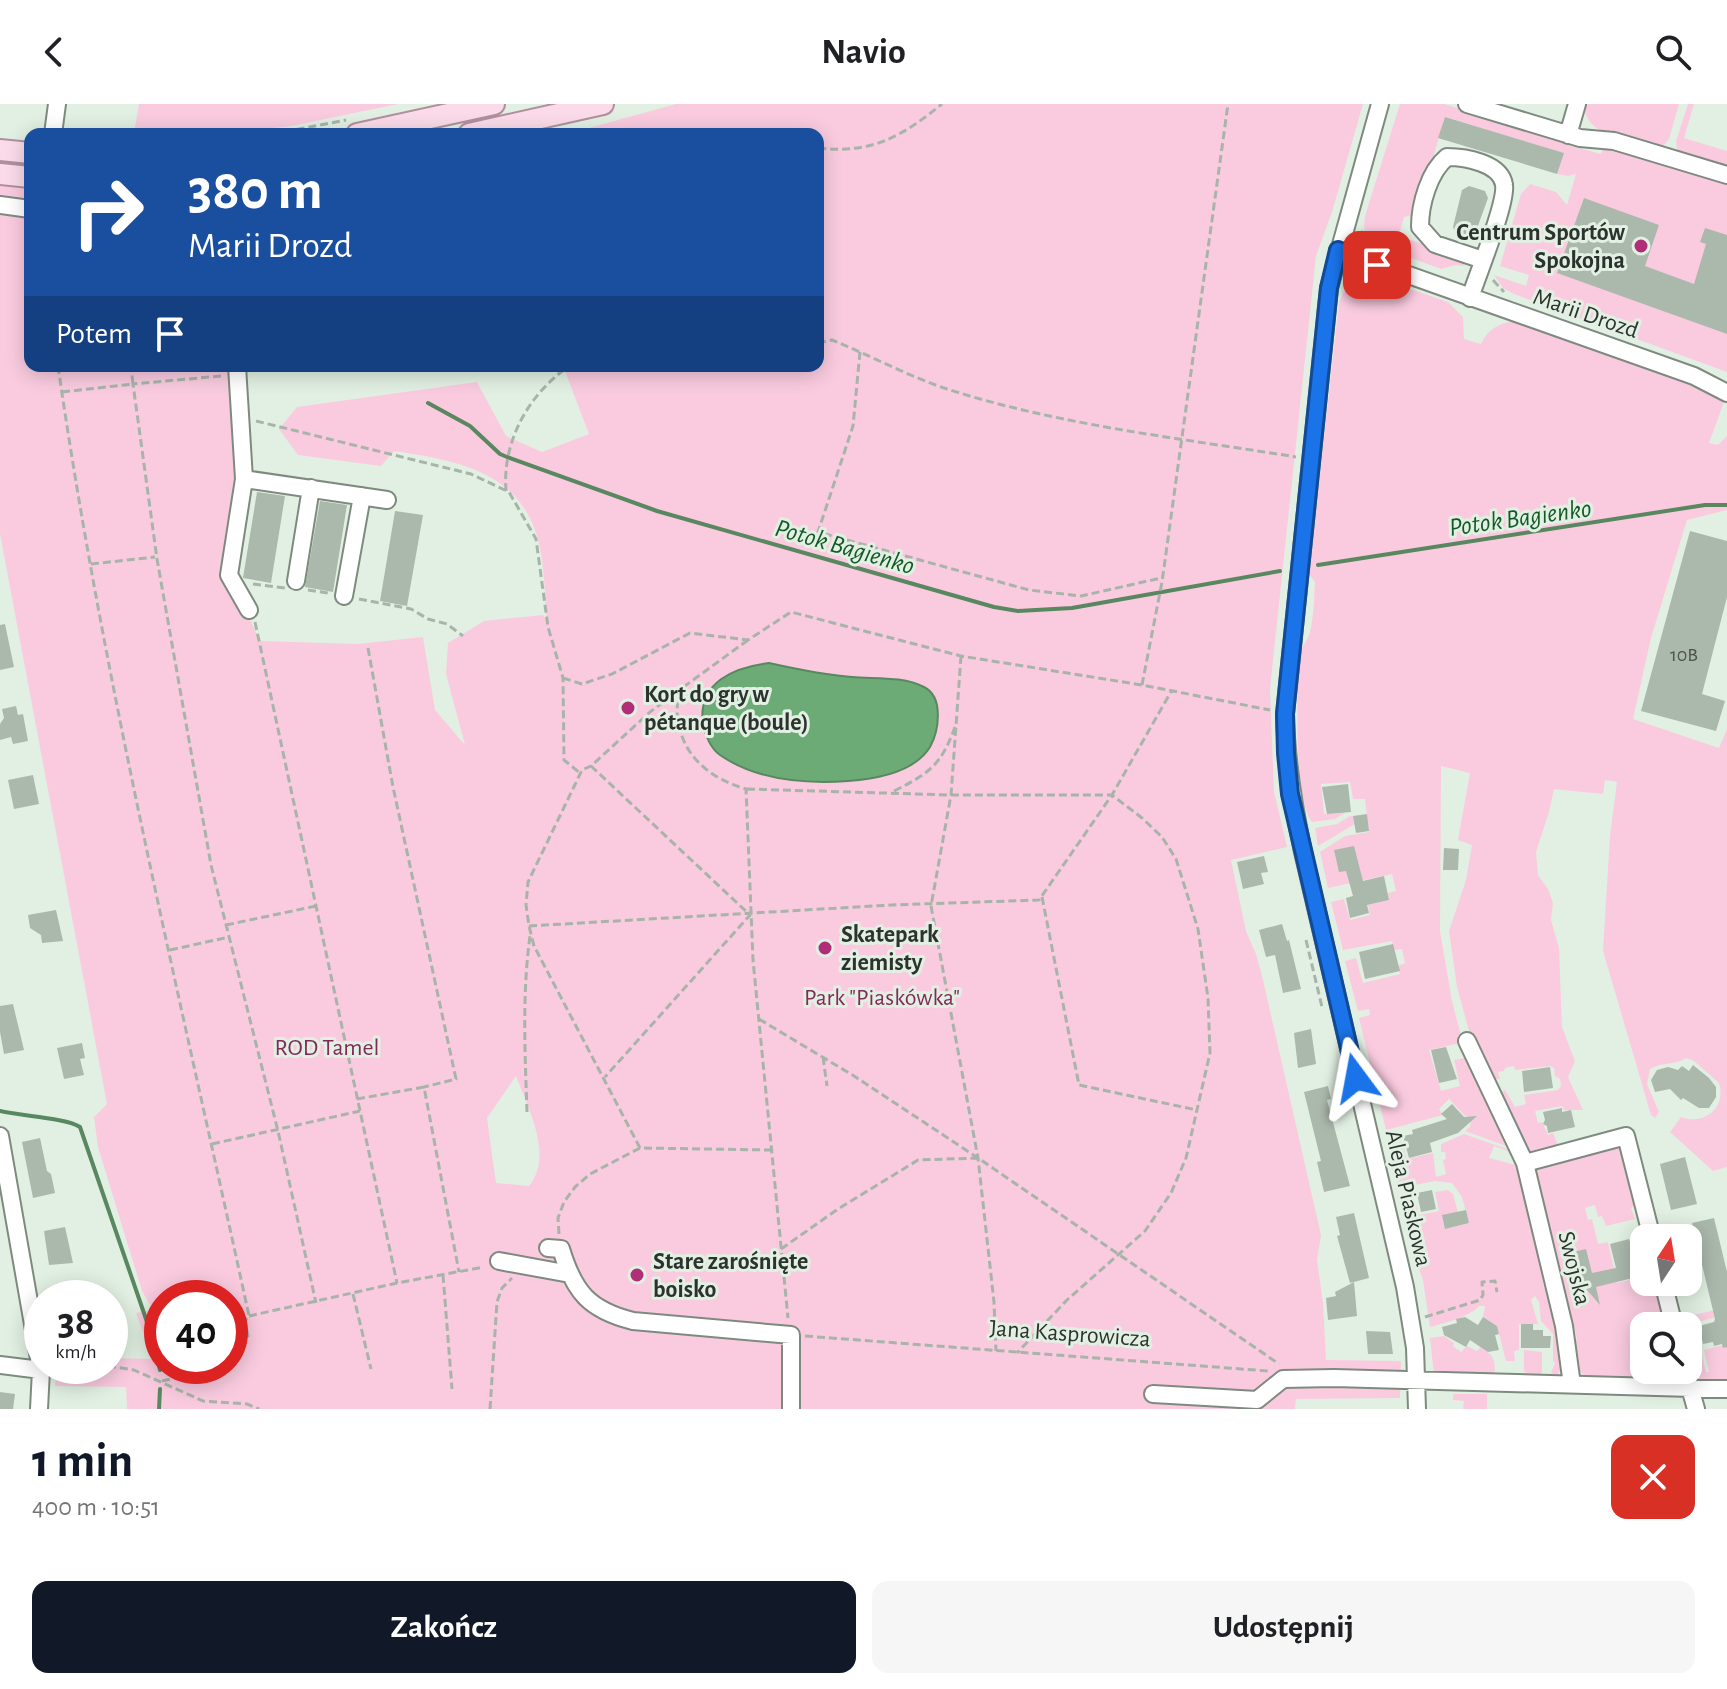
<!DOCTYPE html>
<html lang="pl">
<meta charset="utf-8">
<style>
body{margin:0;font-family:"Alegreya Sans",sans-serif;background:#f6f6f6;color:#202124;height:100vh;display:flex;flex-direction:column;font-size:30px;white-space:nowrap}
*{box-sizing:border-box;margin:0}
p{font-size:26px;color:#757577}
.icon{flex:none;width:44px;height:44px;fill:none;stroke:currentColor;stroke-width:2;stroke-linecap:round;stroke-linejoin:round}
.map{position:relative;height:1305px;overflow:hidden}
.details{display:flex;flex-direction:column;background:#fff;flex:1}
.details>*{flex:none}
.top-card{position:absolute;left:24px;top:24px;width:800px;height:244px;border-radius:16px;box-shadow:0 4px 20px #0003;background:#1a4fa0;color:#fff;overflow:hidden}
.needle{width:52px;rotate:12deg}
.buttons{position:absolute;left:1630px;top:1120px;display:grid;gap:16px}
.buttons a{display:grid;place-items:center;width:72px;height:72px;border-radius:16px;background:#fff;box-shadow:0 4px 20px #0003;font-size:40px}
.speed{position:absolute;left:24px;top:1176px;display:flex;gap:16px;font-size:40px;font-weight:700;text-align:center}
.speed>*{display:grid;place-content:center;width:104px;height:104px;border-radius:50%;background:#fff;box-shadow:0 4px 20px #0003;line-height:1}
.speed small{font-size:20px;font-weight:400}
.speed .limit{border:12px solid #d22;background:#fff;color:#111}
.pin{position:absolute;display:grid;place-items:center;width:68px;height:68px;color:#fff;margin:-34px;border-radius:16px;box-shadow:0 4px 12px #0006}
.me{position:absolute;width:88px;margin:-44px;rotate:347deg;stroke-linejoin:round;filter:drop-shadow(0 0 6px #0008)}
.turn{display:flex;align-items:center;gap:28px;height:168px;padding:0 32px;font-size:36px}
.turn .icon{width:104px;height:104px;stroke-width:2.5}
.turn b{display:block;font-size:56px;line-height:68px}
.then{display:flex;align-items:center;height:76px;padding:0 32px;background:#0003;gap:16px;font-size:30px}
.round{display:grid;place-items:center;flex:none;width:84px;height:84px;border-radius:16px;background:#f6f6f6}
.head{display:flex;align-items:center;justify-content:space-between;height:136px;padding:0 32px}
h1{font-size:48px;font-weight:600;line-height:60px;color:#111827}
.primary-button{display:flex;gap:16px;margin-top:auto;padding:16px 32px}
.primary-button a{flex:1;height:92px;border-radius:16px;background:#111827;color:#fff;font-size:32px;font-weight:600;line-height:92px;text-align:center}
.primary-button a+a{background:#f6f6f6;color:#202124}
header{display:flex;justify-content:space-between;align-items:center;height:104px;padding:0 32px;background:#fff;font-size:36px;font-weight:600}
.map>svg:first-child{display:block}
.green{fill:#facbdf;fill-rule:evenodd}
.water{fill:#6cab76;stroke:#598760;stroke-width:2}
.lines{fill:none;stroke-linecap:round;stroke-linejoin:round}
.stream{stroke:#598760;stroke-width:4}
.building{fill:#abb8ac}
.minor-casing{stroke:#7e8a7f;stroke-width:20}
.major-casing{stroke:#b1909e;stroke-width:24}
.path{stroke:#a8b4a9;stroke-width:3;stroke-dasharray:8 4;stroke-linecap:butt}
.minor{stroke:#fff;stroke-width:16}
.major{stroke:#fbdbe9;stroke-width:20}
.route-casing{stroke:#114b97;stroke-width:20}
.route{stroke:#1a73e8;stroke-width:14}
.poi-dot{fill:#b02d77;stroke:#e2f0e3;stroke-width:3}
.labels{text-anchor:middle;stroke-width:6;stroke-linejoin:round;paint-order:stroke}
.number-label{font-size:20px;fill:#4c544d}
.poi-label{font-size:24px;font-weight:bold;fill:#2c322d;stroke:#e2f0e3;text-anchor:start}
.street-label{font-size:24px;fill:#2c322d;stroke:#e2f0e3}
.park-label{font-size:24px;fill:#832a5a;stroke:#e2f0e3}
.water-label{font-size:26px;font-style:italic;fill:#135a27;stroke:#e2f0e3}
</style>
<header><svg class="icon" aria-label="back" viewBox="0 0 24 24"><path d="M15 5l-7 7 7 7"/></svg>Navio<svg class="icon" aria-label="search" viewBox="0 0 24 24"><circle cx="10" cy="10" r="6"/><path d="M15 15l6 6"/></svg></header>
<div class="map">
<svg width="1727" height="1305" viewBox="0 0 1727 1305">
<rect width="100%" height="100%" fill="#e2f0e3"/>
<!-- green -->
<path class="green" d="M139,0h259l-107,22 -71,8h-86z
M676,0h687l-31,108 -16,44 -46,433 4,102 13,56 -56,13 15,71 10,23 7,26 58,255 -4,25 6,43 3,57 75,1 -1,37 -104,1 -1,10h-1168l-1,-22 -71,-1 2,-20h53v-8l43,1 -17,-46 17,-3 -11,-19 -44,-144 -4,-30 13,-13 -107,-570v-351l30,3v180h207l9,111 -17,98 31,66 98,3 65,-7 12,73 30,35 -19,-71 2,-31 36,-22 59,-6 4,6c-2,-20 -2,-40 -5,-61 -11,-85 -75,-98 -148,-109l-13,15 -83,-11 -19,-26 18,-22 180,-25 29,54 36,16 47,-18 -24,-63 3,-5h250v-232h-251zM516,972c12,32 38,80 13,110l-33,-3 -9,-65zM162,1194h68v68h-68z
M1400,0h44l117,35 10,7 30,8 3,-10 123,38v190l-213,-78 -11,-6 -9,-13 32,11 3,-11 -29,-9 21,-72 9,-10 26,8 11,13 9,-31 -8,2 -11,-2 6,-21 -118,-36 -27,91 -5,7 -9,2 -5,19 63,21 2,9 -8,-1 -15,4 -68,-25c-9,-9 -10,-16 -8,-28z
M1585,0h94l-10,35 -10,12c-22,-7 -79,-16 -74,-47z
M1688,0h6l-10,34 43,13v18l-49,-13 -2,-15z
M1362,172h11l75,26 15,15 1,22 17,5c7,-15 18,-21 34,-23l142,49 64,28 3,4 -15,41 9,2 9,-9v74l-40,10 -36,118 -18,81 86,29 8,-19v438l-14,4 -43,-39 11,-15c23,9 46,-10 38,-34l-25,-22 -8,-3c-10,7 -24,4 -36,11l-3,15 12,28 -4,6 -4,-3 -48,-164 7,-115 7,-54 -12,-2 -2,14 -49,-5 -5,23 -13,40 2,23 10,14 5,14 -2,17 8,28 3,79 13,34 -7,16 15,33h-19l-2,-4 -27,5 3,12 4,-1 6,13 5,-2 5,12 -23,5v3l-8,-3 -28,-56 6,-4 10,17 11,-3 -2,-9 34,-5 3,-4 -1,-7 -5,-3 -1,-8 -4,-2 -35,4 -1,-4 -9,2 -1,3 -6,1 2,7h-8l-23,-48 -12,-44 -8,-56 17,-51 6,-35 -14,-5 12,-67 -29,-7 -1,165 12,70 10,38 -2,4 -31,7 12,41 19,-5 -6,-26 15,-3 40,90 -44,-16 5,-4 1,-9 -7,-3 -15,-16 -10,10 4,6 -57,15 -27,-112 11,-3 -1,-6 -11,2 -13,-50 11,-3 7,25 37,-9 -2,-8 7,-3 -3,-14 -8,1 -2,-9 -49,9 -12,-48 13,-3 6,21 20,-5 -2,-10 21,-5 -1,-7 8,-2 -4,-17 -64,14 -8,-36 25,-16 24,-4 -4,-33h-12l-3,-17 -29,2 3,30 18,-1 -1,-10 8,7 -14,9 -23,3c-18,-20 -17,-145 -10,-173 2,-6 7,-11 8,-17 4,-16 4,-34 5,-50l-6,-8 30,-272 9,-19z
M1350,712h3l2,8 -37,22 -3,-18 22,-4z
M1464,1030l46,16 1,2 -17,-6 -5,12 27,7 29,108 -3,4 2,11 5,2c5,21 25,70 7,86l-5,-3 4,-10 -2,-2v-27l-12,-13 -2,-19 -4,-6 -4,4 7,24h-19v26l-5,1 1,10h-9l-9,-35 -14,-9 2,-11h-6c-7,10 -37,18 -49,21l-7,-47 -10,-27 -12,-55 12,-3 6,20 20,-4 -4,-19 13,-2 5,4 6,22 -13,13 23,-6 -7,-26 -10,-14 -17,-2 -36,7 -11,-48 13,-3 6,22 26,-6 3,24 10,-3 -3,-14 3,-1 -1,-7h-4v-8z
M1616,1042l7,7 14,51 -6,4 4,11 -29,7 -4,-10 -4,1 -3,-12 -10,3 3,12 4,-1 6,25 10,-2 9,41 25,-6 -11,-42 13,-4v51h14l11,44h-25v44h36l-6,8h-84l-11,-7 -2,-4 -3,-24 3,-5 -9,-33 -4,-1 1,-9 -32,-124z
M1677,1195l5,19 45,-11v7l-33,9 12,49h3l-5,-22 23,-6v38l-24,-1 -7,-3 -8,-25v-27h-7l-6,-22z
M1444,1232l10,7 -1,3 8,6 6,-6 10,5 3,-4c11,7 15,9 15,24l-5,5 -56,-1 -4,-37z
M1524,1246l18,2v20l-4,5 -9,-1 -5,-5z
M1453,1290h34v15h-24l1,-8 -11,-1z"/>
<!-- water -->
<path class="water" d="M769,559c27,6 55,12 83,14 23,2 51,-1 72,10 20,10 15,44 6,60 -16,26 -54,32 -82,34 -42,3 -92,-1 -128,-26 -9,-6 -15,-20 -17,-31 -6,-42 32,-57 66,-61z"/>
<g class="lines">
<!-- stream -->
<path class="stream" d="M428,299l42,23 30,28 7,3 150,54 337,96 24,4 54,-3 208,-37
M1318,461l387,-60h22
M0,1007c20,5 67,7 80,16l66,192 14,51
M159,1305l1,-20"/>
</g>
<!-- building -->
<path class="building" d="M1445,13l119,36 -7,21 -119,-36z
M1469,82l16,5 3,7 -13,36 -7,4 -11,-3 -4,-8 9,-37z
M1584,94l75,27 -14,41 49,18 12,-40 -6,-2 5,-14 22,7v99l-170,-61z
M257,388l28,4 -14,87 -28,-5z
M320,397l27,4 -14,87 -28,-5z
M395,407l28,4 -16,91 -27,-5z
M1690,427l37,10v56l-25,97 23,7 -9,30 -75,-20z
M5,520l9,43 -14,3v-45z
M16,602l2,9 5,-1 5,27 -15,3 -2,-7 -11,3v-16l4,-6 -2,-9z
M33,671l6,29 -25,5 -6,-29z
M1348,680l3,28 -24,2 -5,-27z
M1367,710l2,17 -13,2 -3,-17z
M1354,742l9,35 21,-5 5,24 -22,5 2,8 -19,5 -4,-20 7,-2 -7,-25 -7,1 -5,-22z
M1444,744l15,1 -1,21h-15z
M1264,752l4,16 -7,1 3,11 -21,5 -6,-27z
M56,806l7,31 -21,2 -1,-8 -11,-7 -2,-13z
M1282,820l5,17 2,-1 12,49 -18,4 -8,-38 -9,2 -7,-27z
M1393,840l7,27 -35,8 -6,-27z
M13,900l11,46 -20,4 -4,-22v-26z
M1311,925l5,35 -18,4 -4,-35z
M82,939l3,15 -5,1 4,16 -20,4 -7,-31z
M1446,943l11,32 -18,4 -8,-33z
M1693,961l16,13 7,9v10l-7,11h-10l-16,-10 -2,2 -11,-11 -15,3 -4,-12 6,-10 11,-3 10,3 4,-4 7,5z
M1550,963l3,21 -29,4 -2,-21z
M1328,982l3,13 -4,1 23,86 -26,6 -7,-30 4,-1 -17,-69z
M1452,1000l12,13 13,-1 -19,17 -28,10 2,9 -23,6 -6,-22 10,-2 -1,-4 35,-11 -6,-5z
M1562,1004v4l9,-2 4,17 -27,6 -1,-7 -4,-2 2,-4 -2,-8z
M40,1034l7,33 4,3 4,19 -22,5 -11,-56z
M1685,1053l12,47 -26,6 -11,-46z
M1432,1086l4,19 -15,3 -4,-19z
M1466,1106l3,13 -24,6 -3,-14z
M1354,1109l15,65 -19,5 -13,-47 3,-1 -4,-18z
M1714,1114l13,54v75l-4,1 -1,-4 -8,2 -1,-4 -10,2 -4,-18 15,-4 1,-3 -23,-96z
M65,1123l8,36 -24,2 -5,-34z
M1629,1135l12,37 -45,11 4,18 -13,-15 -12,3 -10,-39 21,-5 6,24 24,-5 -6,-24z
M1354,1178l3,34 -29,4 -2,-22 10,-2 -1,-4z
M1465,1213l13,8 5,-8 14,9 2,8 -4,1 4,15 -11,2 -18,-12 -4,7 -22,-12 -2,-8 15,-4 -1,-4z
M1521,1220h12v6h10v6h8l-1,12h-29z
M1366,1227l24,1 3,22h-25z
M0,1288l15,2 -2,15h-13z"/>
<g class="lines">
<!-- minor casing -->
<g class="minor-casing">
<path id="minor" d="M1380,0l-51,184 -44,426c1,48 8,91 18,138l102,435 10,61 2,61
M1467,0l113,34 34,3 113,34
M53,30l4,-30
M1568,31l9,-31
M0,101l30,4
M1338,146l356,126 33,17
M1470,194c7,-22 37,-95 34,-113 -3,-22 -39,-28 -57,-28 -18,15 -27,47 -27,70l15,17 48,16
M237,262l7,113 -15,96 20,35
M244,375l143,21
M296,477l15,-93
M344,492l18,-100
M1467,937l58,122 101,-27 26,102
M0,1032l41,234 -2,39
M1525,1059l39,163 8,59
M548,1144l13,1c13,43 28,61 72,72l158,14v74
M499,1157l71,13
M1663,1178l11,44
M0,1261l41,5
M1685,1266l11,39
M1153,1290l104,6 26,-21 51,-1 393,11"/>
</g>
<!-- major casing -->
<g class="major-casing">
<path id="major" d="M357,30l137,-30
M469,30l134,-30
M0,46l30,3
M0,70l30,3"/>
</g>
<!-- path -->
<path class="path" d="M273,30l73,-14
M818,44c54,6 83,-11 124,-44
M1361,127l8,14
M1493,176l11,12
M818,239l14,-3c37,15 74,35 112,48 113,37 235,50 352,69
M860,248l-7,74 -35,106 211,58 52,6 80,-18
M58,262c46,320 123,635 191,950l-4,5 3,15 -18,12
M221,272l-88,8 24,175 54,306 67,266 38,172
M62,288l71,-8 -2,-18
M256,317l215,53 38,18 27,47 12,88 15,51 1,82 16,13
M506,387c-4,-50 23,-97 63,-125
M91,460l64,-7
M253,480l32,4
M308,486l20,3
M359,495l52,10 17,10 19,5 16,12
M255,518l142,661
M748,536l-70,51c0,10 -2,22 0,31 7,37 34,57 68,67l7,171 35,358
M368,544l25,139 63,292 -32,8
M961,552l-10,139 -20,111 47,252 16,144 2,49
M563,574l19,6 30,-10 78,-41 58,7 43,-28 170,44 181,29 128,25
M1142,581l20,-103 66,-478
M591,662l159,149 -145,162
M747,685l204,6h161l30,23 20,19 14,22 22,70 10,69 2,55 -24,105 -15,35 -26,38 -78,69 -50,53
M894,687c36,-18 47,-26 61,-64
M1042,793l37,188 118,25
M226,821l90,-19
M529,822l362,-21 148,-5 73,-105 60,-105
M1306,836l16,67
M170,846l59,-13
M759,915l95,57 124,82 301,206
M823,953l4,29
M357,995l67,-12 35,185
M527,1008c-2,-59 -5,-118 3,-176
M212,1040l148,-33
M640,1044l-106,-202 -5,-20 -3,-21 2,-23 54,-112 9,-4 59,-54 27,-20
M559,1130l-1,-16 6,-16 11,-15 15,-13 50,-26 131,2
M781,1145l57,-40 80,-49 60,-2
M443,1171l9,114
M353,1190l18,75
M249,1212l148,-33 87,-16
M1425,1213l55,-17 3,-5 -1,-13 13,-1 2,11
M805,1232l463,35
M108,1262l26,4 69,31 44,3 12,5
M162,1277l17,-4 11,-11
M490,1305l7,-107 5,-14 10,-10"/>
<!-- minor -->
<use href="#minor" class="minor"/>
<!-- major -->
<use href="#major" class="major"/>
</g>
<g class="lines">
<!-- route casing -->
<g class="route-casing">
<path id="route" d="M1356,974l-66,-284 -4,-41 -1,-39 44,-426 9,-38 39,15"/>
</g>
<!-- route -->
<use href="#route" class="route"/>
</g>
<!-- markers -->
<g class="poi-dot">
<circle cx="1641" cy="142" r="8"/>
<circle cx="628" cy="604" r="8"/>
<circle cx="825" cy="844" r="8"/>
<circle cx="637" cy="1171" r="8"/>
</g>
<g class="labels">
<!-- number labels -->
<g class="number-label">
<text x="1684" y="557">10B</text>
</g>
<!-- poi labels -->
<g class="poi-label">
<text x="1625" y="136" text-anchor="end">Centrum Sportów<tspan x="1625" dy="28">Spokojna</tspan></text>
<text x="644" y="598">Kort do gry w<tspan x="644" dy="28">pétanque (boule)</tspan></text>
<text x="841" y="838">Skatepark<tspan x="841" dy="28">ziemisty</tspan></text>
<text x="653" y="1165">Stare zarośnięte<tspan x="653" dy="28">boisko</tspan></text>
</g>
<!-- street labels -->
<g class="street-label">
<text transform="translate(1586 209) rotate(19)" y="8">Marii Drozd</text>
<text transform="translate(1409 1094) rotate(77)" y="8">Aleja Piaskowa</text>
<text transform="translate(1575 1164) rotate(76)" y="8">Swojska</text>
<text transform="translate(1070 1229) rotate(4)" y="8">Jana Kasprowicza</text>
</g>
<!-- park labels -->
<g class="park-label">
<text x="882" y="901">Park "Piaskówka"</text>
<text x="327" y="951">ROD Tamel</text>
</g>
<!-- water labels -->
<g class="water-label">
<text transform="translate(1520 413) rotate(-8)" y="9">Potok Bagienko</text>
<text transform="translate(845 442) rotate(16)" y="9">Potok Bagienko</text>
</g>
</g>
</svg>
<div class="buttons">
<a><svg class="needle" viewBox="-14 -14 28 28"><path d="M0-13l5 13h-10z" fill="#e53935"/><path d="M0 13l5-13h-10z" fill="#757577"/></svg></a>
<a><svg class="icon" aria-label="search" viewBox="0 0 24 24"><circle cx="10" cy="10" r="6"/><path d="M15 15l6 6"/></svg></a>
</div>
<div class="speed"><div>38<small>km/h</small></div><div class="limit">40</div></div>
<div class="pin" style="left:1377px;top:161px;background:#d93025"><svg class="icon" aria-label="arrive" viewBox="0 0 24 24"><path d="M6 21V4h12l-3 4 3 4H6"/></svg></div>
<svg class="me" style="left:1356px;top:974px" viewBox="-20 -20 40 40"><path d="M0-17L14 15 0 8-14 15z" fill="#1a73e8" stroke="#fff" stroke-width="4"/></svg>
<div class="top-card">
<div class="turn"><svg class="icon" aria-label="right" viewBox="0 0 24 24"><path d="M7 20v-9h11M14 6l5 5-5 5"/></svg><div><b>380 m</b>Marii Drozd</div></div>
<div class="then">Potem<svg class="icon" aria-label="arrive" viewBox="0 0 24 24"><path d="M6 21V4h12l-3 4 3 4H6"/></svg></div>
</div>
</div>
<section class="details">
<div class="head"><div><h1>1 min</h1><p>400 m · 10:51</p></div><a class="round" style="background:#d93025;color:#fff"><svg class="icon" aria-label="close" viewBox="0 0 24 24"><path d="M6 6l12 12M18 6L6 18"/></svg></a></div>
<div class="primary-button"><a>Zakończ</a><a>Udostępnij</a></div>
</section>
